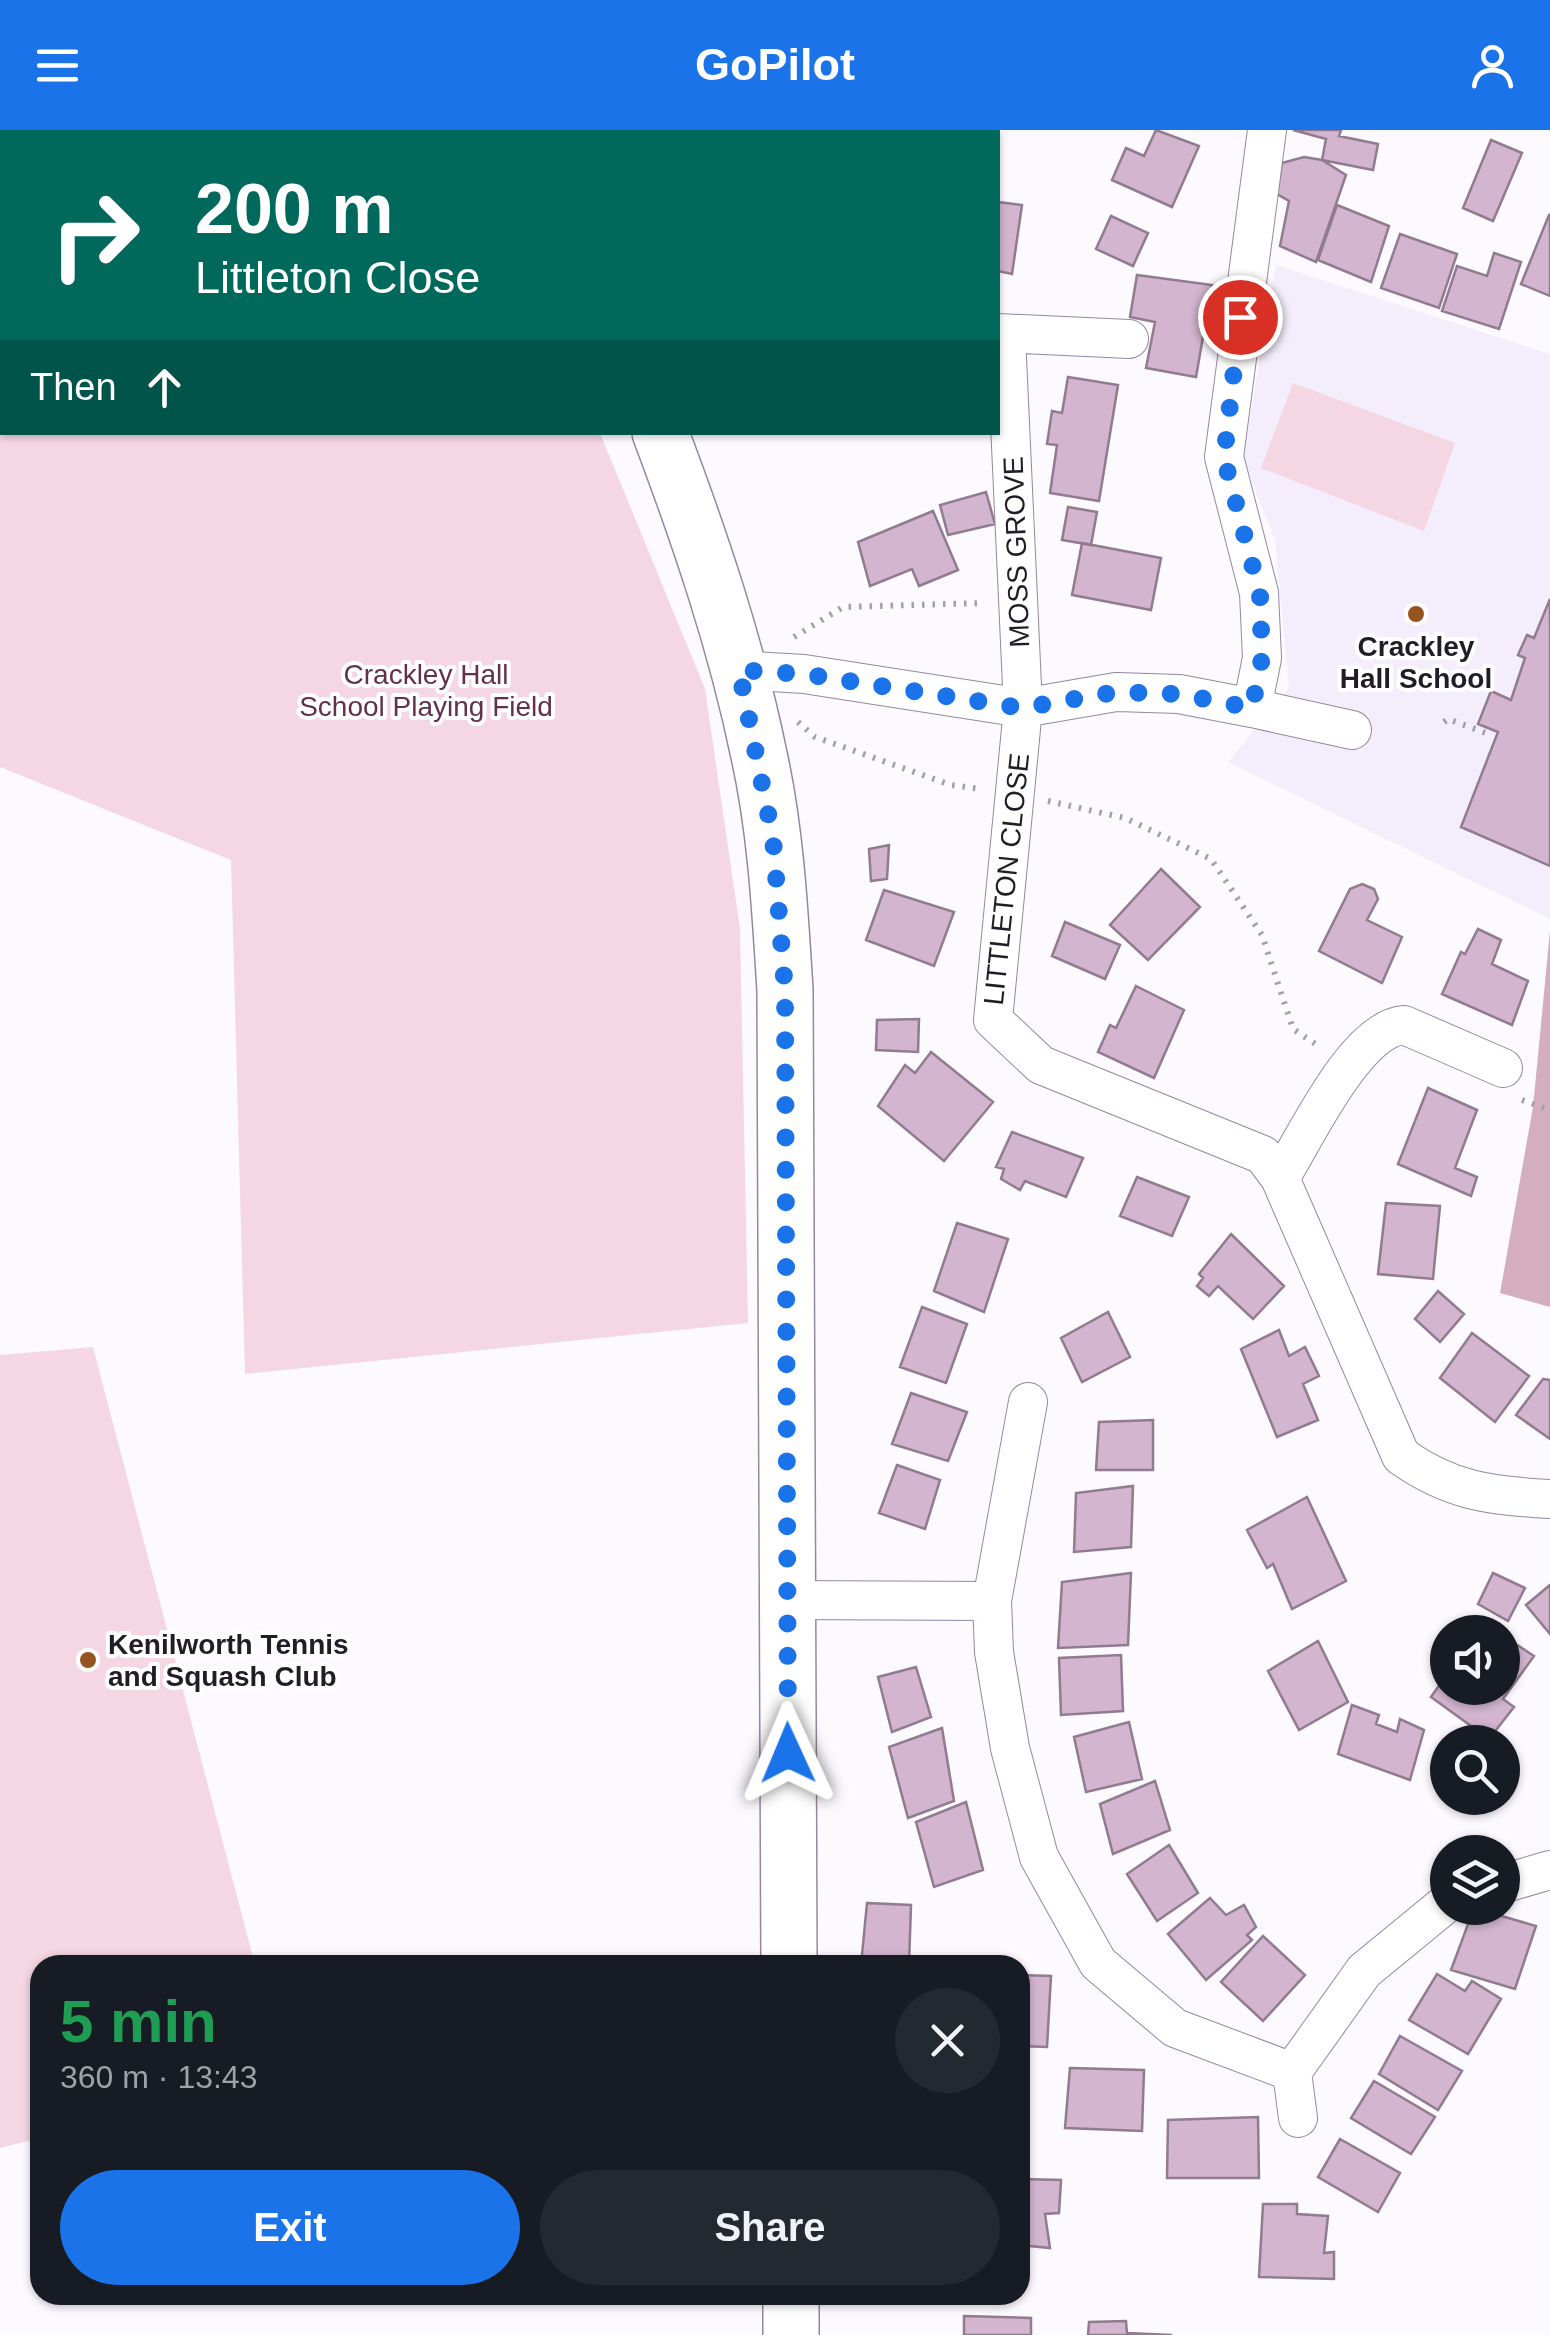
<!DOCTYPE html>
<meta charset="utf-8">
<style>
body{margin:0;font-family:Helvetica,sans-serif;background:#242831;color:#f1f3f6;height:100vh;display:flex;flex-direction:column;font-size:38px;white-space:nowrap}
*{box-sizing:border-box;margin:0}
p{font-size:32px;color:#9ea1a6}
.icon{flex:none;width:55px;height:55px;fill:none;stroke:currentColor;stroke-width:2;stroke-linecap:round;stroke-linejoin:round}
.map{position:relative;flex:1;overflow:hidden}
.details{position:absolute;left:30px;top:1825px;width:1000px;height:350px;display:flex;flex-direction:column;background:#171b24;border-radius:30px;box-shadow:0 2px 8px #0004}
.details>*{flex:none}
.guide{position:absolute;left:0px;top:0px;width:1000px;height:305px;box-shadow:0 2px 8px #0004;background:#00695c;color:#fff;overflow:hidden}
.controls{position:absolute;left:1430px;top:1485px;display:grid;gap:20px}
.controls a{display:grid;place-items:center;width:90px;height:90px;border-radius:50%;background:#171b24;box-shadow:0 2px 8px #0004;font-size:50px}
.pin{position:absolute;display:grid;place-items:center;width:85px;height:85px;color:#fff;margin:-42px;border:5px solid #fff;border-radius:50%;box-shadow:0 2px 10px #0007}
.me{position:absolute;width:110px;margin:-55px;rotate:359deg;stroke-linejoin:round;filter:drop-shadow(0 0 8px #0008)}
.turn{display:flex;align-items:center;gap:35px;height:210px;padding:0 30px;font-size:45px}
.turn .icon{width:130px;height:130px;stroke-width:2.5}
.turn b{display:block;font-size:70px;line-height:85px}
.then{display:flex;align-items:center;height:95px;padding:0 30px;background:#0003;gap:20px;font-size:38px}
.round{display:grid;place-items:center;flex:none;width:105px;height:105px;border-radius:52px;background:#242831}
.head{display:flex;align-items:center;justify-content:space-between;height:170px;padding:0 30px}
h1{font-size:60px;font-weight:600;line-height:75px;color:#1e9e55}
.cta{display:flex;gap:20px;margin-top:auto;padding:20px 30px}
.cta a{flex:1;height:115px;border-radius:60px;background:#1a73e8;color:#fff;font-size:40px;font-weight:600;line-height:115px;text-align:center}
.cta a+a{background:#242831;color:#f1f3f6}
header{display:flex;justify-content:space-between;align-items:center;height:130px;padding:0 30px;background:#1a73e8;color:#fff;font-size:45px;font-weight:600}
.map>svg:first-child{display:block}
.built{fill:#f4edfb}
.green{fill:#f4d7e3}
.forest{fill:#d4aebe}
.building{fill:#d3b5d0;stroke:#917b8f;stroke-width:2.5}
.lines{fill:none;stroke-linecap:round;stroke-linejoin:round}
.service-casing{stroke:#9488a0;stroke-width:20}
.minor-casing{stroke:#9488a0;stroke-width:40}
.primary-casing{stroke:#9488a0;stroke-width:58}
.path{stroke:#a39fa7;stroke-width:6;stroke-dasharray:2.5 8;stroke-linecap:butt}
.service{stroke:#fff;stroke-width:18}
.minor{stroke:#fff;stroke-width:38}
.primary{stroke:#fff;stroke-width:55}
.route{stroke:#1a73e8;stroke-width:18;stroke-dasharray:0 32.4}
.poi-dot{fill:#965520;stroke:#fff;stroke-width:4}
.labels{text-anchor:middle;stroke-width:8;stroke-linejoin:round;paint-order:stroke}
.street-label{font-size:28px;fill:#211c26;stroke:#fff}
.poi-label{font-size:28px;font-weight:bold;fill:#211c26;stroke:#fff}
.park-label{font-size:28px;fill:#633049;stroke:#fff}
</style>
<header><svg class="icon" aria-label="menu" viewBox="0 0 24 24"><path d="M4 6h16M4 12h16M4 18h16"/></svg>GoPilot<svg class="icon" aria-label="person" viewBox="0 0 24 24"><circle cx="12" cy="8" r="4"/><path d="M4 21q1-7 8-7t8 7"/></svg></header>
<div class="map">
<svg width="1550" height="2205" viewBox="0 0 1550 2205">
<rect width="100%" height="100%" fill="#fcf9ff"/>
<!-- built -->
<path class="built" d="M1276,135l274,89v565l-322,-157 61,-74 -14,-148 -32,-81z"/>
<!-- green -->
<path class="green" d="M18,0l145,2h-161v300l598,1 105,256 35,240 8,394 -503,51 -14,-514 -231,-93v-635z
M1293,253l162,60 -31,88 -163,-63z
M93,1217l162,618h-215v173l-40,10v-793z"/>
<!-- forest -->
<path class="forest" d="M1550,801v376l-50,-14 33,-186z"/>
<!-- building -->
<path class="building" d="M442,0h47v2h-57z
M761,0h42v2h-42z
M1156,0l43,16 -27,61 -60,-27 14,-32 18,8z
M1293,0h48l-2,6 39,8 -5,26 -51,-10 4,-21z
M1491,10l31,13 -29,68 -30,-13z
M1304,27l18,3 24,15 -30,87 -36,-16 9,-45 -12,-7 5,-31z
M998,72l24,3 -10,69 -14,-3z
M1337,75l52,21 -18,56 -53,-22z
M1549,85h1v81l-29,-12z
M1111,86l37,17 -15,33 -37,-17z
M1400,104l57,20 -18,54 -58,-20z
M1494,123l27,9 -22,67 -57,-18 15,-45 30,10z
M1137,145l75,10 -16,92 -50,-9 9,-46 -25,-5z
M1068,247l50,8 -19,116 -49,-8 7,-48 -10,-1 5,-33 10,2z
M986,362l9,32 -47,11 -8,-30z
M1068,377l29,5 -6,33 -29,-5z
M933,381l25,59 -39,16 -7,-17 -42,17 -12,-44z
M1082,413l79,15 -10,52 -79,-15z
M1550,469v267l-89,-39 37,-95 -20,-8 13,-33 20,9 14,-42 -7,-3 9,-20 7,3z
M889,715l-2,34 -16,2 -2,-32z
M1161,739l39,38 -52,53 -38,-35z
M1362,754l12,5 4,10 -11,21 35,17 -20,46 -63,-32 31,-62z
M884,760l70,22 -20,54 -68,-26z
M1065,792l55,23 -15,34 -53,-23z
M1478,799l23,11 -9,24 36,17 -16,44 -70,-31 19,-42 4,2z
M1136,856l48,24 -30,68 -56,-26 12,-27 6,3z
M919,889l-1,33 -42,-2 1,-30z
M931,922l62,50 -49,59 -66,-55 27,-41 10,8z
M1428,958l49,22 -22,58 22,9 -6,19 -73,-32z
M1012,1002l71,26 -17,39 -41,-16 -5,9 -19,-11 3,-10 -8,-2z
M1137,1047l52,20 -17,39 -52,-20z
M1386,1073l54,3 -7,73 -55,-5z
M957,1093l51,16 -24,73 -50,-21z
M1231,1104l53,52 -31,33 -35,-33 -9,10 -12,-10 6,-8 -4,-4z
M1438,1161l26,23 -24,28 -25,-23z
M922,1177l45,17 -21,59 -46,-16z
M1108,1182l22,45 -48,25 -21,-44z
M1279,1200l10,26 16,-9 14,29 -16,8 15,36 -41,17 -36,-88z
M1472,1203l57,43 -34,46 -55,-44z
M1543,1249l7,1v59l-34,-24z
M911,1263l56,19 -19,49 -56,-17z
M1153,1290v50h-57l3,-48z
M897,1335l43,15 -15,49 -46,-16z
M1133,1356l-2,61 -57,5 2,-59z
M1307,1367l39,84 -54,28 -19,-45 -6,4 -20,-38z
M1131,1443l-3,72 -70,3 4,-66z
M1493,1443l32,15 -17,33 -30,-17z
M1550,1455v49l-24,-29z
M1482,1492l17,10h-24z
M1502,1505l32,21 -31,43 11,8 -25,32 -58,-42 17,-24v15h54z
M1318,1511l30,61 -49,28 -31,-59z
M1121,1525l2,56 -62,4 -2,-57z
M916,1537l15,50 -39,15 -14,-55z
M1352,1575l27,10 -3,9 21,8 3,-13 24,11 -14,50 -72,-26z
M1129,1592l13,57 -56,13 -12,-55z
M942,1598l12,73 -46,17 -19,-71z
M1448,1626v20l-10,-13z
M1155,1651l15,49 -57,24 -13,-50z
M966,1672l17,68 -49,17 -18,-65z
M1169,1715l29,48 -41,28 -30,-47z
M1210,1768l16,17 18,-10 12,22 -9,8 5,5 -46,40 -38,-46z
M867,1773l44,2 -2,60h-48z
M1474,1778l62,18 -21,63 -64,-19z
M1263,1806l42,39 -42,46 -42,-39z
M1437,1844l28,17 7,-10 29,18 -33,55 -59,-34z
M1020,1845l31,1 -4,71 -27,-1z
M1400,1906l62,35 -24,39 -59,-36z
M1070,1938l74,2 -2,61 -77,-3z
M1374,1951l61,36 -24,37 -60,-36z
M1258,1987l1,61h-92l1,-58z
M1340,2009l60,34 -22,39 -60,-35z
M1020,2049l41,1 -2,33 -14,1 5,34 -30,-3z
M1263,2074h34v10l31,2 -4,37 10,-1v27l-75,-2z
M964,2186l67,2v17h-67z
M1126,2191l1,12 45,2h-84l1,-13z"/>
<g class="lines">
<!-- service casing -->
<g class="service-casing">
<path id="service" d="M198,2l1,-2"/>
</g>
<!-- minor casing -->
<g class="minor-casing">
<path id="minor" d="M998,203l131,6
M1006,206l17,372 93,-16 63,2 73,14 10,-50 -3,-65 -35,-136 43,-327
M739,540l65,4 219,34 -30,312 48,45 222,90 17,23 121,278c49,35 90,40 149,43
M1252,578l100,22
M1280,1048c26,-41 75,-149 124,-153l99,43
M1028,1272l-36,199 2,51 16,96 29,109 59,106 77,65 117,44 6,46
M785,1470l207,1
M1502,1754l48,-14
M1292,1942l72,-101 84,-69"/>
</g>
<!-- primary casing -->
<g class="primary-casing">
<path id="primary" d="M543,0l1,2
M660,302c40,106 76,212 99,323 17,77 21,156 26,235l4,975
M791,2165v40"/>
</g>
<!-- path -->
<path class="path" d="M794,507l49,-30 140,-4
M798,592l17,15 136,48 30,4
M1444,592l4,-3 38,14 2,-5
M1048,671l77,17 86,41 51,76 31,94 27,18
M1522,970l28,10"/>
<!-- service -->
<use href="#service" class="service"/>
<!-- minor -->
<use href="#minor" class="minor"/>
<!-- primary -->
<use href="#primary" class="primary"/>
</g>
<g class="lines">
<!-- route -->
<path class="route" d="M788,1623l-3,-763 -12,-152 -34,-168 65,4 218,34 94,-16 63,2 73,14 10,-50 -2,-64 -36,-136 16,-141"/>
</g>
<!-- markers -->
<g class="poi-dot">
<circle cx="1416" cy="484" r="10"/>
<circle cx="88" cy="1530" r="10"/>
</g>
<g class="labels">
<!-- street labels -->
<g class="street-label">
<text transform="translate(1016 422) rotate(-92)" y="10">MOSS GROVE</text>
<text transform="translate(1006 749) rotate(-84)" y="10">LITTLETON CLOSE</text>
</g>
<!-- poi labels -->
<g class="poi-label">
<text x="1416" y="526">Crackley<tspan x="1416" dy="32">Hall School</tspan></text>
<text x="108" y="1524" text-anchor="start">Kenilworth Tennis<tspan x="108" dy="32">and Squash Club</tspan></text>
</g>
<!-- park labels -->
<g class="park-label">
<text x="426" y="554">Crackley Hall<tspan x="426" dy="32">School Playing Field</tspan></text>
</g>
</g>
</svg>
<div class="controls">
<a><svg class="icon" aria-label="sound" viewBox="0 0 24 24"><path d="M4 9h4l5-4v14l-5-4H4zM17 9q2 3 0 6"/></svg></a>
<a><svg class="icon" aria-label="search" viewBox="0 0 24 24"><circle cx="10" cy="10" r="6"/><path d="M15 15l6 6"/></svg></a>
<a><svg class="icon" aria-label="layers" viewBox="0 0 24 24"><path d="M12 4l9 5-9 5-9-5zM3 14l9 5 9-5"/></svg></a>
</div>
<div class="pin" style="left:1240px;top:187px;background:#d93025"><svg class="icon" aria-label="arrive" viewBox="0 0 24 24"><path d="M6 21V4h12l-3 4 3 4H6"/></svg></div>
<svg class="me" style="left:788px;top:1623px" viewBox="-20 -20 40 40"><path d="M0-17L14 15 0 8-14 15z" fill="#1a73e8" stroke="#fff" stroke-width="4"/></svg>
<div class="guide">
<div class="turn"><svg class="icon" aria-label="right" viewBox="0 0 24 24"><path d="M7 20v-9h11M14 6l5 5-5 5"/></svg><div><b>200 m</b>Littleton Close</div></div>
<div class="then">Then<svg class="icon" aria-label="ahead" viewBox="0 0 24 24"><path d="M12 20V5M6 11l6-6 6 6"/></svg></div>
</div>
<section class="details">
<div class="head"><div><h1>5 min</h1><p>360 m · 13:43</p></div><a class="round"><svg class="icon" aria-label="close" viewBox="0 0 24 24"><path d="M6 6l12 12M18 6L6 18"/></svg></a></div>
<div class="cta"><a>Exit</a><a>Share</a></div>
</section>
</div>
